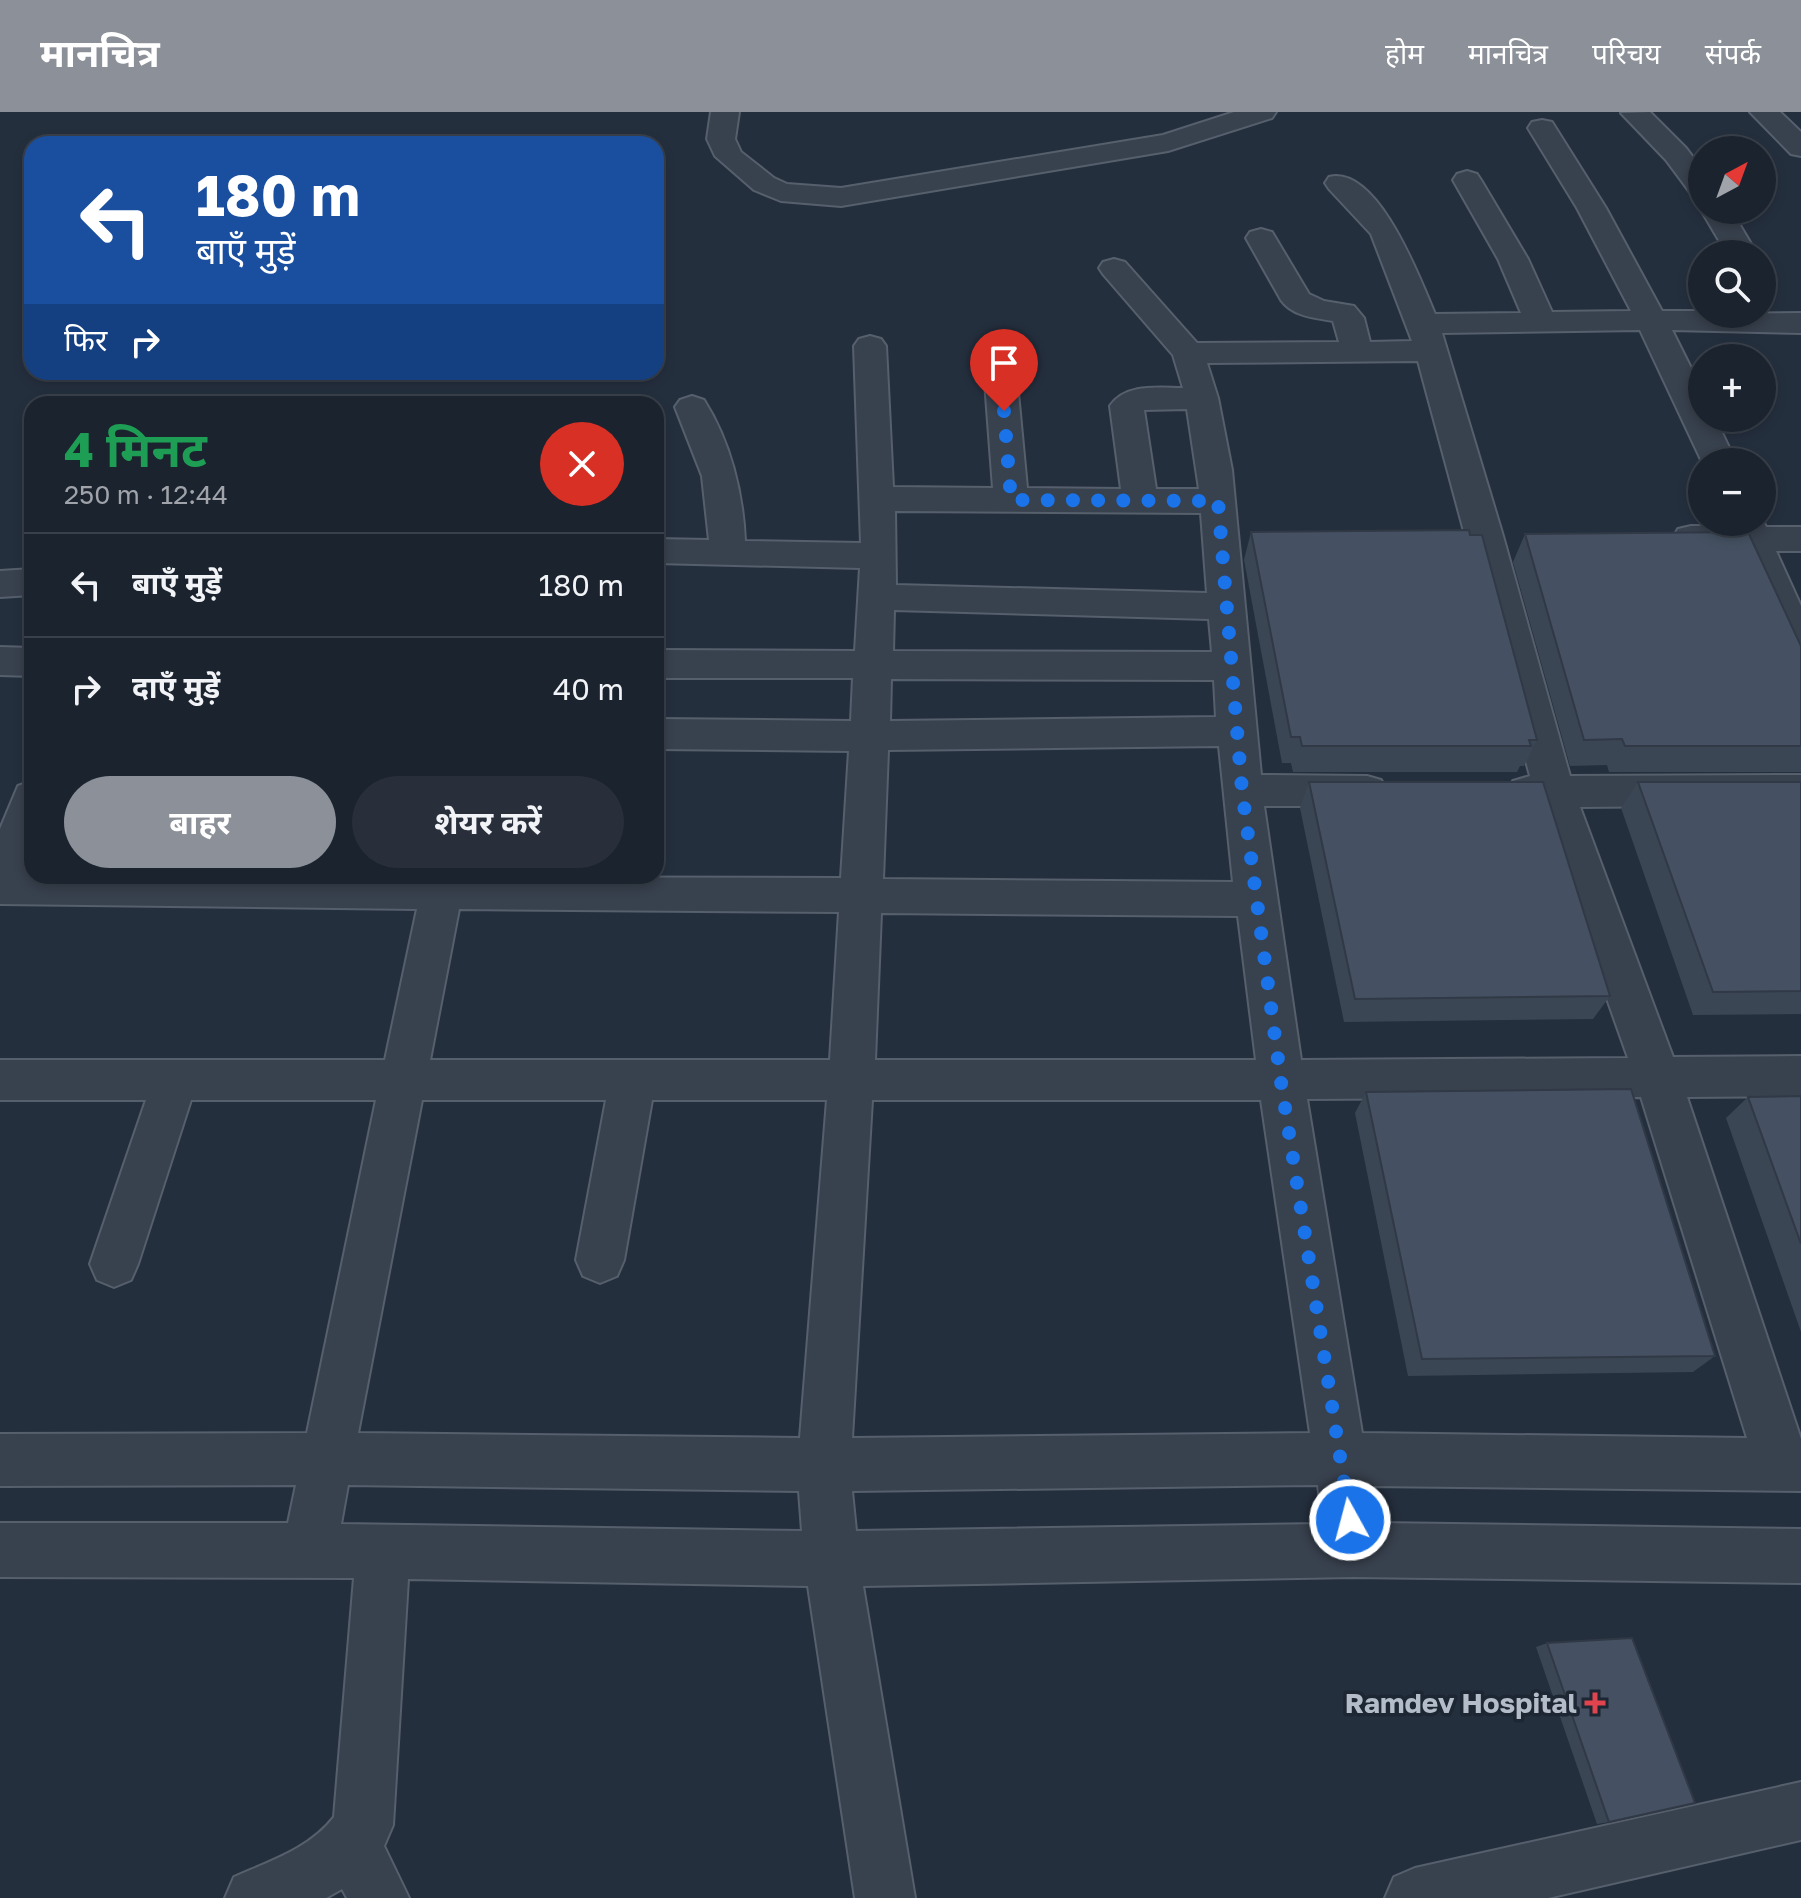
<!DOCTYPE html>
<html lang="hi">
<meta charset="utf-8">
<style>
body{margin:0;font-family:"Golos Text","Noto Sans Devanagari",sans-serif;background:#282f3a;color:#f1f3f6;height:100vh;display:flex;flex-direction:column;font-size:30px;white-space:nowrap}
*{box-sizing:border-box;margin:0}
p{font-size:26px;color:#a0a4aa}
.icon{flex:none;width:44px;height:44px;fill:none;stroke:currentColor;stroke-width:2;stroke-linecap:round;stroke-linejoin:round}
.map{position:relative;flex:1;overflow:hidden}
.drawer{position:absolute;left:24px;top:284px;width:640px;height:488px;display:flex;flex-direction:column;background:#1b232e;border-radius:24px;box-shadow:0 4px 12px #0003,0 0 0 2px #39404a}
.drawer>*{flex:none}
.guide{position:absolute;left:24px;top:24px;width:640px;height:244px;border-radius:24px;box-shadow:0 4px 12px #0003,0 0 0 2px #39404a;background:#1a4fa0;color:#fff;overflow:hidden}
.needle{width:52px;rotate:41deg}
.tools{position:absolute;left:1688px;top:24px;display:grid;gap:16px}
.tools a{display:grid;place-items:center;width:88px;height:88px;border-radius:50%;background:#1b232e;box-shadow:0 4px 12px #0003,0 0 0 2px #39404a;font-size:40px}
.pin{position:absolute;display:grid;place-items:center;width:68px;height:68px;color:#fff;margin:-82px -34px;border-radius:50% 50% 50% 0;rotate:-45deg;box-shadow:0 0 8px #0007}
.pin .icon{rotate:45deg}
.me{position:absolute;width:88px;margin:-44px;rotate:353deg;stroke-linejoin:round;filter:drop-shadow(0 0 6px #0008)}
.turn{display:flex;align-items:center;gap:28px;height:168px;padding:0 40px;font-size:36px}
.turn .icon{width:104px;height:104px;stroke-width:2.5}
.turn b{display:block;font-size:56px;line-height:68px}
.then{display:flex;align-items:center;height:76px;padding:0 40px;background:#0003;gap:16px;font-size:30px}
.round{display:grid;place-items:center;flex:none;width:84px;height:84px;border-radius:42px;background:#282f3a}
.summary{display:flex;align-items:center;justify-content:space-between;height:136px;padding:0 40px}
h1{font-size:48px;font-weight:700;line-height:60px;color:#1e9e55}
.primary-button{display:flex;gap:16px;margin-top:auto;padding:16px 40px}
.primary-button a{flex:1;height:92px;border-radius:48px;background:#8c9099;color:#fff;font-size:32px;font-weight:700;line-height:92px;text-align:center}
.primary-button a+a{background:#282f3a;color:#f1f3f6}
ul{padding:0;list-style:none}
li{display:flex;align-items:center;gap:24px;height:104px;padding:0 40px;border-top:2px solid #39404a}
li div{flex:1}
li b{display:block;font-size:30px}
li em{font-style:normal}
header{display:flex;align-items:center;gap:48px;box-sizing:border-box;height:112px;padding:0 40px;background:#8c9099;color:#fff}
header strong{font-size:38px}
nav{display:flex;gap:44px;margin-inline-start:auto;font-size:28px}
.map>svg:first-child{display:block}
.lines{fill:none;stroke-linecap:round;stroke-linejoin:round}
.minor-casing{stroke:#565f6c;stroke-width:4}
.minor{fill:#38414e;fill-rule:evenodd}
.wall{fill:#3b4654}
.building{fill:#455162;stroke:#303945;stroke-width:2}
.route{stroke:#1a73e8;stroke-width:14;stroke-dasharray:0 25.2}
.health-dot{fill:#e0444e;stroke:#1d2633;stroke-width:3}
.labels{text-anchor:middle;stroke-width:7;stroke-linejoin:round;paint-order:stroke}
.near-poi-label{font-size:28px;font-weight:bold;fill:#b4bcc9;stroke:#1d2633;text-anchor:end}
</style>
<header>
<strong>मानचित्र</strong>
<nav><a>होम</a><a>मानचित्र</a><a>परिचय</a><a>संपर्क</a></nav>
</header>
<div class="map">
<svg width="1801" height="1786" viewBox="0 0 1801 1786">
<rect width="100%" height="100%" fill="#242f3e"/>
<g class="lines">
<!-- minor casing -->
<g class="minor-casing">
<path id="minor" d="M711,0h28l-4,27 6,13 33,26 13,6 54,4 322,-53 71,-23h42l-4,6 -104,33 -327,55 -60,-5 -27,-11 -39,-34 -8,-17z
M1650,0l36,36 16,21v29l-10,-3 -26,-35 -45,-47z
M1750,0h30l21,20v24l-10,-2z
M1542,8l10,2 54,86 56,103h40v3l99,-1v20l-129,-3 30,60v28h13l21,44h-34l-62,-132 -198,3 61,203 67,240 231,-1v30l-221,2 93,250 128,-1v40l-114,1 114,342v52l-431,-5 7,37 424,6v54l-447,-6 -491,9 52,312h-60l-47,-312 -400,-7 -15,246 -9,21 25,52h-62l-5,-9 -16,9h-101l9,-21c36,-16 75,-28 100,-60l20,-239 -354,-1v-54h288l8,-38 -296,1v-52l307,-1 69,-333h-185l-53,164 -7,16 -17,7 -17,-7 -7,-16 56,-164h-146v-40h385l32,-151 -417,-5v-75l18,-43 14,-5v72l-6,17h6v6l809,2 8,-127 -193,-2v-30l195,2 2,-43h-197v-28l199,1 5,-83 -204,-5v-24l53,1 -7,-64 -27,-69 5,-7 12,-4 12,4c26,41 39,92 41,141l116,2 -7,-197 5,-7 11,-3 11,3 5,7 7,141 100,1 -8,-106 4,-7 12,-3 12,3 4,7 10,106 94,1 -11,-83c16,-23 48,-18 73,-18l-10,-33 -70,-81 -4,-6 4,-6 11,-3 11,3 72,81 142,-1 -6,-21c-18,-3 -41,-5 -52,-21l-35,-62 4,-6 11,-3 11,3 37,62 15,7 30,5 10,12 6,24 42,-1 -41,-107 -42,-45 -4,-6 4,-6c49,-12 91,102 106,137l86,-1 -23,-54 -45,-79 4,-6 10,-3 10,3 4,6 47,79 24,53 79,-1 -54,-103 -49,-80 4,-6zM1418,249l112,415 -17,5 -6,11 6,11 26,4 89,251 -327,2 -37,-254h103l14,-4 6,-11 -6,-11 -14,-4 -106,-1 -29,-305 -14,-72 -11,-35zM1187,297l12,80h-43l-12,-79zM895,399l306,2 6,80 -311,-8zM894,498l315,9 3,33 -319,-1zM891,567l323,1 2,37 -326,4zM1219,634l14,136 -350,-3 5,-129zM459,797l380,3 -9,148h-400zM881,801l357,3 18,144h-381zM1641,985l106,341 -385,-5 -55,-334zM422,988h184l-30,160 7,16 17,7 17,-7 7,-16 28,-160h175l-27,338 -442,-5zM872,988h389l49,333 -458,5zM348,1373l451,6 3,40 -461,-7zM1318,1373l5,39 -467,7 -4,-40z
M1701,98h30l26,44h-30z
M1762,407l4,8h35v24h-25l25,55v56l-13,-4 -6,-10 -41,-97 -50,-1 -13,-3 -5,-9 5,-9 13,-3h39l-2,-4h34z
M32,457v26l-32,2v-26z
M0,535l32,1v28l-32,-1z
M1801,1670v58l-253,58h-163l9,-21 21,-9z"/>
</g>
<!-- minor -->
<use href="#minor" class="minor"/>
</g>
<!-- wall -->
<path class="wall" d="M1251,420l286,208 -13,26h-4l-3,6h-224l-2,-9h-9l-38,-203z
M1525,422l276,112v126h-192l-2,-7 -37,1 -57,-204z
M1309,670l301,214 -17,23 -249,3 -44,-214z
M1638,670h163v232l-108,1 -72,-207z
M1366,980l349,264 -22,16 -285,4 -53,-263z
M1801,984v236l-75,-214 22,-21z
M1547,1531l62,179 -12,2 -61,-177z"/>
<!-- building -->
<path class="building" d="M1469,418l1,5h12l55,205h-8l2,6h-229l-2,-9h-9l-40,-205z
M1748,420l53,114v100h-176l-3,-7 -38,1 -59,-206z
M1309,670h234l67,214 -255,3z
M1638,670h163v209l-88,1z
M1631,977l84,267 -293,3 -56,-267z
M1801,984v148l-53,-147z
M1632,1526l63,165 -86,19 -62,-179z"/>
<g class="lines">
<!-- route -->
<path class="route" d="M1004,299l7,89 207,1 24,289 39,292 69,438"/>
</g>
<!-- markers -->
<path class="health-dot" d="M1591 1579h8v8h8v8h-8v8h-8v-8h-8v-8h8z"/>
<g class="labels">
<!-- near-poi labels -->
<g class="near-poi-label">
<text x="1577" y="1601">Ramdev Hospital</text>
</g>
</g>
</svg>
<div class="tools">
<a><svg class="needle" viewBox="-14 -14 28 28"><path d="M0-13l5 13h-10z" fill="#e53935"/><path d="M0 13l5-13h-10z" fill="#a0a4aa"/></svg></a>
<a><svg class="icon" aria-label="search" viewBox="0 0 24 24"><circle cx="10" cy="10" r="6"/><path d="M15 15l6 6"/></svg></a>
<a>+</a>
<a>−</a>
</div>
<div class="pin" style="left:1004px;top:299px;background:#d93025"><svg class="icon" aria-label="arrive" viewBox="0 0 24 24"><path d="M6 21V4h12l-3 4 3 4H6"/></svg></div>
<svg class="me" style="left:1350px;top:1408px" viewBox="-20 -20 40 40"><circle r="17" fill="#1a73e8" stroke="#fff" stroke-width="3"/><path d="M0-11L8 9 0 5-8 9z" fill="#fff"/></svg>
<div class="guide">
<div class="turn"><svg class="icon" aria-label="left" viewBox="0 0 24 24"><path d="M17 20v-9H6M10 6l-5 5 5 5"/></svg><div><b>180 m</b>बाएँ मुड़ें</div></div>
<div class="then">फिर<svg class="icon" aria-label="right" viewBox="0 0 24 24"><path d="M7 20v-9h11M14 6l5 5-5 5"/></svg></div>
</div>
<section class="drawer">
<div class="summary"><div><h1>4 मिनट</h1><p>250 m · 12:44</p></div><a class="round" style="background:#d93025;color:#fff"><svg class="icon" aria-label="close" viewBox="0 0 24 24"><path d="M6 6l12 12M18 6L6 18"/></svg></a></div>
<ul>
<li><svg class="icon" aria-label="left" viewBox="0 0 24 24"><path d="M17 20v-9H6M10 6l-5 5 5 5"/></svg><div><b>बाएँ मुड़ें</b></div><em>180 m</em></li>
<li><svg class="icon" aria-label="right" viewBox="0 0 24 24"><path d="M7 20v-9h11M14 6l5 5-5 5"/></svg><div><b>दाएँ मुड़ें</b></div><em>40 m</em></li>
</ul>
<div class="primary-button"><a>बाहर</a><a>शेयर करें</a></div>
</section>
</div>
